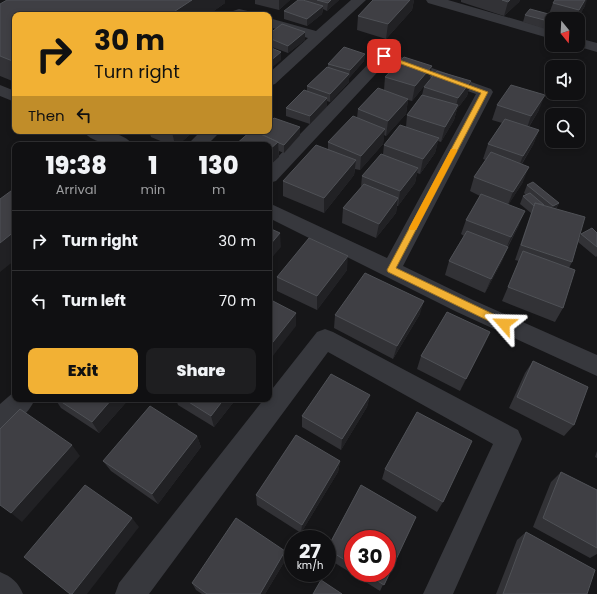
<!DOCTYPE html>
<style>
body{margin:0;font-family:Poppins,sans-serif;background:#1e1e20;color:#f1f3f6;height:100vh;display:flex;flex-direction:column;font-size:15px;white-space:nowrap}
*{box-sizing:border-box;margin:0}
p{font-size:13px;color:#9c9d9f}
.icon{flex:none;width:22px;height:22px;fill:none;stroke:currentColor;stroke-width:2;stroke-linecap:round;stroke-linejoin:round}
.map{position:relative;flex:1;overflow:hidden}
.sheet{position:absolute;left:12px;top:142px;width:260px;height:260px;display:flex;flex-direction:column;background:#101012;border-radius:8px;box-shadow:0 2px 6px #0003,0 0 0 1px #303032}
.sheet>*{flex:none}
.guide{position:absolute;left:12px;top:12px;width:260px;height:122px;border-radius:8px;box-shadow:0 2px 6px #0003,0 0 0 1px #303032;background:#f2b134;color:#111;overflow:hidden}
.needle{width:26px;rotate:162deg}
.buttons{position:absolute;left:545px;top:12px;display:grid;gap:8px}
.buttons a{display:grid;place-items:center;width:40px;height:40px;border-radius:8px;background:#101012;box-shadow:0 2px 6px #0003,0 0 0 1px #303032;font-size:20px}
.speed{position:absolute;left:284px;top:530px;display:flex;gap:8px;font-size:20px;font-weight:700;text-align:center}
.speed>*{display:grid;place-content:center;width:52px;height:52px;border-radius:50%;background:#101012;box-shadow:0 2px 6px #0003,0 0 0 1px #303032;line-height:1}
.speed small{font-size:10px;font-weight:400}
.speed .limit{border:6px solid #d22;background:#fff;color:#111}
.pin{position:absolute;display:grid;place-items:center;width:34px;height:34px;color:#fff;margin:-17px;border-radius:8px;box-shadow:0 2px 6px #0006}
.me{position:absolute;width:44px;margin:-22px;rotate:295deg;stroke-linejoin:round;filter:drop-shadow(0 0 3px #0008)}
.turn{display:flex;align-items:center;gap:14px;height:84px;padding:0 16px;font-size:18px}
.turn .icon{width:52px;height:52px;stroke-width:2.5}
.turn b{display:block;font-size:28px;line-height:34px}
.then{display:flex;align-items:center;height:38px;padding:0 16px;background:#0003;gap:8px;font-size:15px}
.eta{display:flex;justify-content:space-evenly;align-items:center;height:68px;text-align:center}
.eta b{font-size:24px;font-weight:800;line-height:28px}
.button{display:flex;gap:8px;margin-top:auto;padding:8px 16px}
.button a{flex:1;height:46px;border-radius:8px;background:#f2b134;color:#111;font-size:16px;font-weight:800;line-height:46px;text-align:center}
.button a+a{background:#1e1e20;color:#f1f3f6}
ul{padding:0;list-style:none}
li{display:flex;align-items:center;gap:12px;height:60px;padding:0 16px;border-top:1px solid #303032}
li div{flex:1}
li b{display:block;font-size:15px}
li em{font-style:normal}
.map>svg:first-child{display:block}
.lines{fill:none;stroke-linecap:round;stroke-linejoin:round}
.minor{fill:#37383d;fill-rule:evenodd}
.wall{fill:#323236;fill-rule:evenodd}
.shaded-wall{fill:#212124}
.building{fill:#3f3f44;stroke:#4f5156}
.route{fill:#f2b134;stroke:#9d7322}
.slow{fill:#f59e0b}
</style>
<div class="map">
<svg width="597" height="594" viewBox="0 0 597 594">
<rect width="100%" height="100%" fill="#161618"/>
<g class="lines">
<!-- minor -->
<path class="minor" d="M351,0h15l-91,84 -6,2v-13l39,-35 -39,-11v-9l47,13z
M426,0h22l104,30v9l-124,-36z
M239,9l13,3 2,3h-26l2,-3z
M578,38l19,5v9l-24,-7h5z
M384,51l107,38 2,3 -90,174 70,34 124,55v21l-140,-64 -188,-94v-15l118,55 89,-164 -89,-32 -111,119 -7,2v-17l110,-113z
M0,85l15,6v11l-15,-6z
M83,131c15,0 41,0 50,14 -15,0 -40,0 -50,-14z
M201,131h20l-14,14h-20z
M325,329l8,3 185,98 4,9 -69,155h-30l70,-150 -165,-92 -179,242h-34l4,-11 145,-184h5v-6l48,-61z
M15,391v8h20c-6,14 -21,28 -35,34v-29z
M0,572c12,5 18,10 23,22h-23z"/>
</g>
<!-- wall -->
<path class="wall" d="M255,0h35l-11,10 -24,-6z
M306,0h33l-12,11 -4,-2 -1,5 -15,12 -23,-7v-8l22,-10z
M373,0h41l-2,10 -26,29 -29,-9 1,-14z
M461,0h59l-1,2 -15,14 -43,-14z
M225,3l-17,12h-193v67l-15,-6v-72z
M553,3l32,3 -8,13h-25v12l-29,-9 2,-7 24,-1z
M269,34l36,6 -17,13 -19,-7z
M365,54l-1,7 -15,17v4l-19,20 -3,-1v5l-17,18 -24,-8v-8l21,-17v-5l21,-19v-3z
M432,66l-3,14 -17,21 -4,-1 -2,14 -20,22 -2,-1 -1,9 -23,26 -5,-1 -1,6 -30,38 -41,-17v-15l45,-32v-7l29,-24 1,-9 26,-19 1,-13z
M471,81l-4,15 -10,13 -3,11 -13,22 -3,-1 -3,12 -15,21 -3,-1 -2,10 -17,23h-1l-1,7 -20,25 -34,-15 1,-15 18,-21 1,-11 21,-22 1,-9 22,-18 1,-12 15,-20 2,-8z
M497,105l42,5 -10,17 10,3 -6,15 -11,19 1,18 -15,23 11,20 -11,22 -6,14 -17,32 -40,-18 4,-14 15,-25 -3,-2 5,-14 14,-24 -10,-5 4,-14 12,-17 -3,-1 5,-15 14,-21 -10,-3z
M149,131h45l-16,14h-8l-19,-8z
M259,133l41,2 -16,18 -5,-2v6z
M527,185l32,18 -3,6 23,30 2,-5 16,-1v23l-1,1 -18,-15 -6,20 -3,6 -6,40 -8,14 -53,-21 17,-40 -4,-1 16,-47 -11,-9 3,-8 3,-1 -2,-2z
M347,270l-30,40 -40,-19v-14z
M420,314l-27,45 -59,-31 1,-13z
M490,332l-30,59 -43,-22 4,-13z
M533,361l41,64 -10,11 -55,-28 16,-35z
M370,395l-3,12 -26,43 -39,-23v-11z
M55,399h74l-30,34 -38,-25z
M176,399h60l-22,28 -36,-22z
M197,436l4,11 -43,57 -47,-33 -8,-10z
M597,451v7l-2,-1z
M340,461l-2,11 -37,61 -44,-28 -1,-10z
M385,469l58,33 -6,10 -55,-33z
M561,472l36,18v64l-7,4 -57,-31 18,-45z
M361,485l55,32 -36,74 -53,-33v-10zM353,539h34v34h-34z
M526,532l61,62h-91l21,-54z
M286,559l-21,35h-63l-6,-4 -4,-7z"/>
<!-- shaded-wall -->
<path class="shaded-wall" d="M192,0h33v3l-17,12h-39z
M279,0h11l-11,10z
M331,0h8l-12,11 1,-8z
M410,0h4l-2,10 -26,29 2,-15z
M510,0h10l-1,2 -15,14 4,-14z
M585,0h2l-2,6 -8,13h-1l3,-9z
M323,6l-1,8 -15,12v-7z
M305,32v8l-17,13v-7z
M281,52v8l-12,10v-8z
M365,54l-1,7 -15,17 1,-8z
M432,66l-3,14 -17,21 3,-15z
M349,74v8l-19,20v-8z
M471,81l-4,15 -10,13 -3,11 -13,22 4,-15 10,-17 3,-12z
M545,95l-6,15 -13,21 5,-15z
M327,98v8l-17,18v-8z
M408,99l-2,15 -20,22 2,-15z
M300,127v8l-16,18v-8z
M385,129l-2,15 -23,26 1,-14z
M539,130l-6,15 -16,26 6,-15z
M174,131h20l-16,14h-3l-3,-13z
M439,138l-4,15 -15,21 3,-15z
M278,142l1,15 -10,9v-16z
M356,160l-2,15 -30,38v-15z
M529,167l-6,15 -16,25 6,-15z
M418,168l-3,15 -17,23 2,-15z
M398,198l-2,15 -20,25 3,-14z
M559,203l-4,7 -6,3 4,-7z
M525,211l-6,14 -14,26 6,-14z
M15,231v29l-15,12v-29z
M280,233l1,14 -12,14v-15z
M508,247l-6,14 -17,32 6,-14z
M348,256l-1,14 -30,40v-14z
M424,301l-4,13 -27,45 4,-13z
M296,313v13l-27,35v-14z
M490,332l-6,14 -24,45 6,-12z
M370,395l-3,12 -26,43 1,-11z
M112,399h17l-30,34 -7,-11z
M224,399h12l-22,28 -3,-11z
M197,436l4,11 -43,57 -6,-10z
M72,445l8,11 -58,66 -11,-9z
M340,461l-2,11 -37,61 1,-8z
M132,518l7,9 -52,67h-15z
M285,551l1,8 -21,35h-5z"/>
<!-- building -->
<path class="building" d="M7,0h185l-23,15h-154v47l-15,-6v-52z
M298,0h5l20,6 -16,13 -23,-8z
M317,0h14l-3,3z
M373,0h37l-22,24 -30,-8z
M502,0h8l-2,2z
M555,0h30l-6,10 -26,-7z
M530,9l37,10h-15v3l-27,-7z
M282,24l23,8 -17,14 -19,-8v-4z
M269,47l12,5 -12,10z
M344,47l21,7 -15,16 -22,-6z
M404,57l28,9 -17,20 -30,-9z
M327,67l22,7 -19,20 -23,-8z
M437,71l34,10 -13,17 -34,-11z
M511,85l34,10 -14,21 -34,-11z
M378,88l30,11 -20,22 -30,-12z
M304,90l23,8 -17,18 -24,-8z
M422,95l36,10 -13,22 -38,-12z
M353,116l32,13 -24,27 -33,-14z
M274,118l26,9 -16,18 -5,-2 -1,-1 -19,-9 2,-2h8v-8z
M505,119l34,11 -16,26 -35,-12z
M400,125l39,13 -16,21 -39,-14z
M251,131h3l24,11 -9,8v-5h-34z
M316,145l40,15 -32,38 -41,-17z
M491,152l38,15 -16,25 -39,-15z
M381,154l37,14 -18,23 -38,-15z
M533,182l26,21 -6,3 -26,-21z
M364,184l34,14 -19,26 -36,-16z
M15,188v43l-15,12v-44z
M530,193l14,12 -9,-2 -1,3 -11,-10z
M481,194l44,17 -14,26 -45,-17z
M535,203l50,14 -13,45 -51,-17z
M269,228l11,5 -11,13z
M592,228l5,5v14l-16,-13z
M467,231l41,16 -17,32 -42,-18z
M309,238l39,18 -31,40 -40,-19z
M523,251l52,19 -12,38 -55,-21z
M365,273l59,28 -27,45 -62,-31z
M269,299l27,14 -27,34z
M447,312l43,20 -24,47 -45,-23z
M533,361l55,26 -14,38 -57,-28z
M331,374l39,21 -28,44 -40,-23z
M57,399h55l-20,23z
M184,399h40l-13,17z
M150,406l47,30 -45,58 -49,-33z
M20,409l52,36 -61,68 -11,-8v-76z
M417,412l55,29 -29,61 -58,-33z
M296,435l44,26 -38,64 -46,-30z
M561,472l36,18v58l-54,-30z
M85,485l47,33 -60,76h-2l-46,-37z
M361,485l55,32 -32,68 -19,-12h22v-34h-34v26l-26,-16z
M236,518l49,33 -25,43h-53l-15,-11z
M526,532l69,38 -8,24h-84z
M321,580l21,14h-29z"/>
<!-- route -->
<path class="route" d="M382,55h4l102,37 -92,176 112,53 1,3 -1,3h-7l-113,-55 -1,-2 94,-177 -99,-36z"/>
<!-- slow -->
<path class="slow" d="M451,149h5l1,2 -41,79h-6l-1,-2z"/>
</svg>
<div class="buttons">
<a><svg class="needle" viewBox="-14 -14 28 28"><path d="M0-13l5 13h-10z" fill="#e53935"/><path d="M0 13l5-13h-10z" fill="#9c9d9f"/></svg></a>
<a><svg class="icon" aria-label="sound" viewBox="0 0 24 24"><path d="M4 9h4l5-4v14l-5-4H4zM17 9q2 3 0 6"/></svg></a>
<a><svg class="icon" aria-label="search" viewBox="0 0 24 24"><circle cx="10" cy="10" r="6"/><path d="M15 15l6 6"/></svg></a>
</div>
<div class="speed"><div>27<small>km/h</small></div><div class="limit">30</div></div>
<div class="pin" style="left:384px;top:56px;background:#d93025"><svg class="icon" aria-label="arrive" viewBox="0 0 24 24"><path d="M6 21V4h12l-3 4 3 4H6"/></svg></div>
<svg class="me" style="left:504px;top:324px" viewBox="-20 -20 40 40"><path d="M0-17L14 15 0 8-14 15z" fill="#f2b134" stroke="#fff" stroke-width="4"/></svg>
<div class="guide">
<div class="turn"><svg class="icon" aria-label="right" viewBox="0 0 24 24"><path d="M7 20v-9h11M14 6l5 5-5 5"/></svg><div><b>30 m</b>Turn right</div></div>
<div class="then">Then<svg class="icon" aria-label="left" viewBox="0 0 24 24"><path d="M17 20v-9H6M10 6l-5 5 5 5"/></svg></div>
</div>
<section class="sheet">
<div class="eta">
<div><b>19:38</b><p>Arrival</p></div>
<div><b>1</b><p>min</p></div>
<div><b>130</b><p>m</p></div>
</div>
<ul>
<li><svg class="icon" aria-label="right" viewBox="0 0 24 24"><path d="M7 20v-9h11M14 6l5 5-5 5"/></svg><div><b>Turn right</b></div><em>30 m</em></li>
<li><svg class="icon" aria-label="left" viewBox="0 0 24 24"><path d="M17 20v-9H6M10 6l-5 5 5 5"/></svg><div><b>Turn left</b></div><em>70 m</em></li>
</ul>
<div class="button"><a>Exit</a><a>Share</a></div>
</section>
</div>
